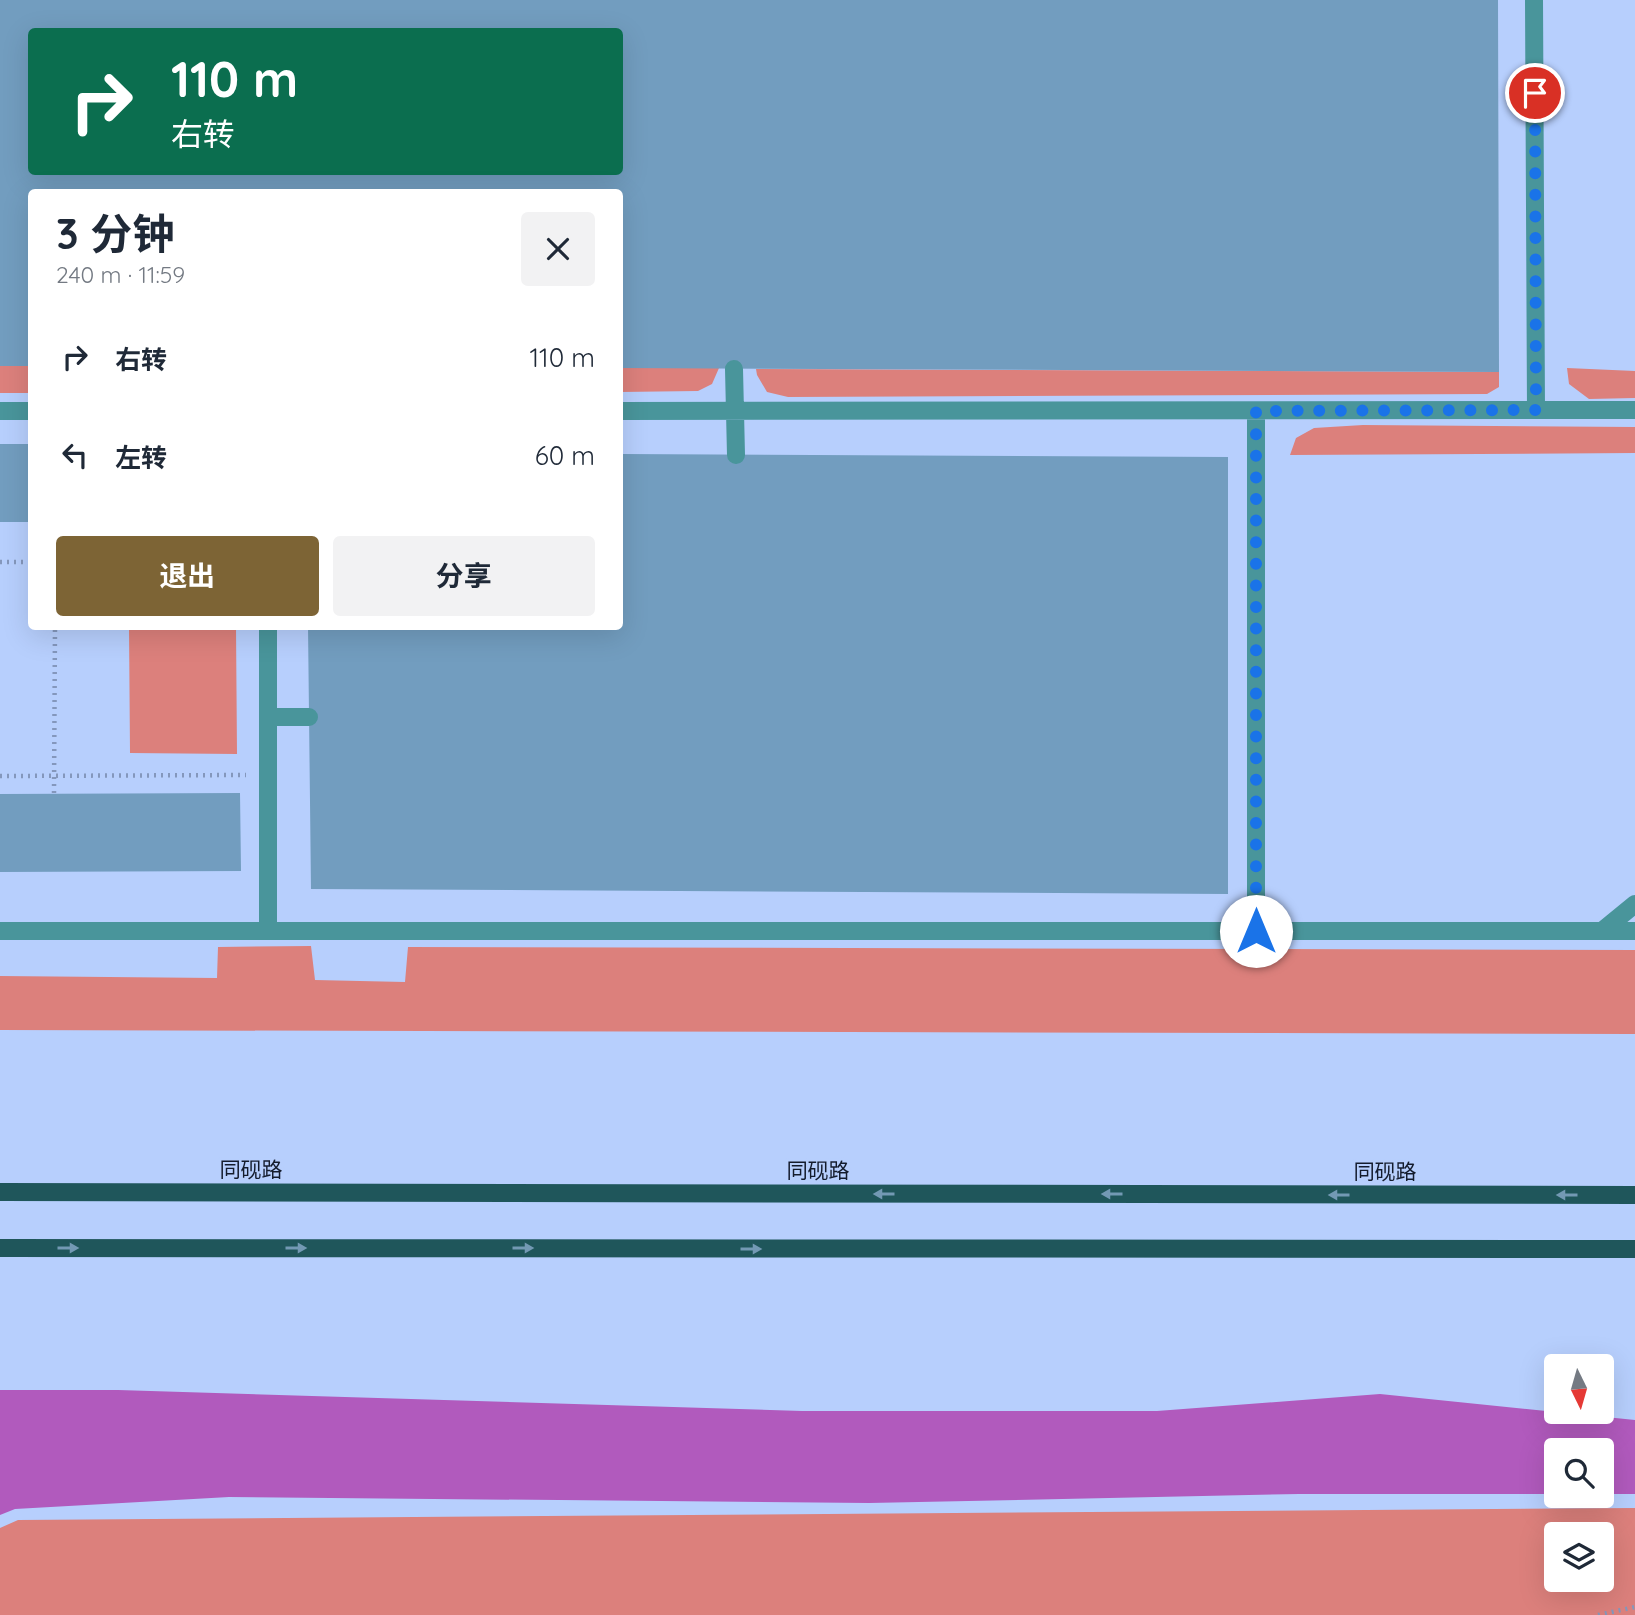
<!DOCTYPE html>
<html lang="zh">
<meta charset="utf-8">
<style>
body{margin:0;font-family:Quicksand,"Noto Sans SC",sans-serif;background:#f2f2f3;color:#1f2937;height:100vh;display:flex;flex-direction:column;font-size:26px;white-space:nowrap}
*{box-sizing:border-box;margin:0}
p{font-size:23px;color:#747a83}
.icon{flex:none;width:38px;height:38px;fill:none;stroke:currentColor;stroke-width:2;stroke-linecap:round;stroke-linejoin:round}
.map{position:relative;flex:1;overflow:hidden}
.side{position:absolute;left:28px;top:189px;width:595px;height:441px;display:flex;flex-direction:column;background:#fff;border-radius:7px;box-shadow:0 7px 28px #0002}
.side>*{flex:none}
.top-card{position:absolute;left:28px;top:28px;width:595px;height:147px;border-radius:7px;box-shadow:0 7px 28px #0002;background:#0b6e4f;color:#fff;overflow:hidden}
.needle{width:46px;rotate:175deg}
.tools{position:absolute;left:1544px;top:1354px;display:grid;gap:14px}
.tools a{display:grid;place-items:center;width:70px;height:70px;border-radius:7px;background:#fff;box-shadow:0 7px 28px #0002;font-size:35px}
.pin{position:absolute;display:grid;place-items:center;width:60px;height:60px;color:#fff;margin:-30px;border:4px solid #fff;border-radius:50%;box-shadow:0 2px 7px #0007}
.me{position:absolute;width:77px;margin:-38px;rotate:0deg;stroke-linejoin:round;filter:drop-shadow(0 0 5px #0008)}
.turn{display:flex;align-items:center;gap:24px;height:147px;padding:0 28px;font-size:32px}
.turn .icon{width:91px;height:91px;stroke-width:2.5}
.turn b{display:block;font-size:49px;line-height:60px}
.round{display:grid;place-items:center;flex:none;width:74px;height:74px;border-radius:7px;background:#f2f2f3}
.overview{display:flex;align-items:center;justify-content:space-between;height:119px;padding:0 28px}
h1{font-size:42px;font-weight:700;line-height:52px}
.button{display:flex;gap:14px;margin-top:auto;padding:14px 28px}
.button a{flex:1;height:80px;border-radius:7px;background:#7d6435;color:#fff;font-size:28px;font-weight:700;line-height:80px;text-align:center}
.button a+a{background:#f2f2f3;color:#1f2937}
ul{padding:0;list-style:none}
li{display:flex;align-items:center;gap:21px;height:98px;padding:0 28px}
li div{flex:1}
li b{display:block;font-size:26px}
li em{font-style:normal}
.map>svg:first-child{display:block}
.green{fill:#dc807c;fill-rule:evenodd}
.water{fill:#b15abd}
.building{fill:#729dbf;fill-rule:evenodd}
.lines{fill:none;stroke-linecap:round;stroke-linejoin:round}
.path{stroke:#8497bc;stroke-width:4.5;stroke-dasharray:2 5;stroke-linecap:butt}
.service{stroke:#49959b;stroke-width:18}
.primary{stroke:#1f565b;stroke-width:18}
.oneway{fill:#7399b4}
.route{stroke:#1a73e8;stroke-width:12;stroke-dasharray:0 21.6}
.labels{text-anchor:middle;stroke-width:6;stroke-linejoin:round;paint-order:stroke}
.street-label{font-size:21px;fill:#141c2d;stroke:#b7cffd}
</style>
<div class="map">
<svg width="1635" height="1615" viewBox="0 0 1635 1615">
<rect width="100%" height="100%" fill="#b7cffd"/>
<!-- green -->
<path class="green" d="M0,366h31v27h-31z
M620,368h99l-7,16 -14,7 -78,1z
M1567,368l68,3v27l-46,1 -20,-15z
M756,369l743,3v15l-12,7 -699,3 -21,-5 -10,-17z
M1363,425l272,2v26l-345,2 6,-17 18,-10z
M129,627h107l1,127 -107,-1z
M311,946l4,34 90,2 3,-35 1227,3v84l-1635,-4v-54l217,2 1,-31z
M1635,1508v107h-1635v-87l18,-8zM1556,1535h45v45h-45z"/>
<!-- water -->
<path class="water" d="M0,1390h118l684,21h355l223,-17 255,26v74h-34v-43h-45v43h-257l-430,9 -640,-6 -214,12 -15,6z"/>
<!-- building -->
<path class="building" d="M0,0h1498l1,372 -879,-4v-176h-588v174h-32zM32,32h588v140h-588z
M0,444h32v78h-32z
M620,454l608,3v437l-917,-5 -3,-263h312z
M240,793l1,78 -241,1v-78z"/>
<g class="lines">
<!-- path -->
<path class="path" d="M0,562h32
M0,776l246,-1
M54,793l1,-167
M1598,1615l37,-8"/>
<!-- service -->
<path class="service" d="M1534,0l2,410
M734,369l2,86
M0,411h32
M620,411l1015,-1
M1256,411v520
M268,717h41
M0,931h1635
M268,931v-305
M1602,931l33,-27"/>
<!-- primary -->
<path class="primary" d="M0,1192l1635,3
M0,1248l1635,1"/>
</g>
<!-- one-way arrows -->
<defs><path id="oneway-solid" d="M-6-.8H1V-3.2L6.5 0L1 3.2V.8H-6Z" transform="scale(1.75)"/></defs>
<g class="oneway">
<use href="#oneway-solid" transform="translate(884 1194) rotate(-180)"/>
<use href="#oneway-solid" transform="translate(1112 1194) rotate(-180)"/>
<use href="#oneway-solid" transform="translate(1339 1195) rotate(-180)"/>
<use href="#oneway-solid" transform="translate(1567 1195) rotate(-180)"/>
<use href="#oneway-solid" transform="translate(68 1248)"/>
<use href="#oneway-solid" transform="translate(296 1248)"/>
<use href="#oneway-solid" transform="translate(523 1248)"/>
<use href="#oneway-solid" transform="translate(751 1249)"/>
</g>
<g class="lines">
<!-- route -->
<path class="route" d="M1256,931v-520l280,-1 -1,-317"/>
</g>
<g class="labels">
<!-- street labels -->
<g class="street-label">
<text x="251" y="1177">同砚路</text>
<text x="818" y="1178">同砚路</text>
<text x="1385" y="1179">同砚路</text>
</g>
</g>
</svg>
<div class="tools">
<a><svg class="needle" viewBox="-14 -14 28 28"><path d="M0-13l5 13h-10z" fill="#e53935"/><path d="M0 13l5-13h-10z" fill="#747a83"/></svg></a>
<a><svg class="icon" aria-label="search" viewBox="0 0 24 24"><circle cx="10" cy="10" r="6"/><path d="M15 15l6 6"/></svg></a>
<a><svg class="icon" aria-label="layers" viewBox="0 0 24 24"><path d="M12 4l9 5-9 5-9-5zM3 14l9 5 9-5"/></svg></a>
</div>
<div class="pin" style="left:1535px;top:93px;background:#d93025"><svg class="icon" aria-label="arrive" viewBox="0 0 24 24"><path d="M6 21V4h12l-3 4 3 4H6"/></svg></div>
<svg class="me" style="left:1256px;top:931px" viewBox="-20 -20 40 40"><circle r="19" fill="#fff"/><path d="M0-13L10 11 0 6-10 11z" fill="#1a73e8"/></svg>
<div class="top-card">
<div class="turn"><svg class="icon" aria-label="right" viewBox="0 0 24 24"><path d="M7 20v-9h11M14 6l5 5-5 5"/></svg><div><b>110 m</b>右转</div></div>
</div>
<section class="side">
<div class="overview"><div><h1>3 分钟</h1><p>240 m · 11:59</p></div><a class="round"><svg class="icon" aria-label="close" viewBox="0 0 24 24"><path d="M6 6l12 12M18 6L6 18"/></svg></a></div>
<ul>
<li><svg class="icon" aria-label="right" viewBox="0 0 24 24"><path d="M7 20v-9h11M14 6l5 5-5 5"/></svg><div><b>右转</b></div><em>110 m</em></li>
<li><svg class="icon" aria-label="left" viewBox="0 0 24 24"><path d="M17 20v-9H6M10 6l-5 5 5 5"/></svg><div><b>左转</b></div><em>60 m</em></li>
</ul>
<div class="button"><a>退出</a><a>分享</a></div>
</section>
</div>
